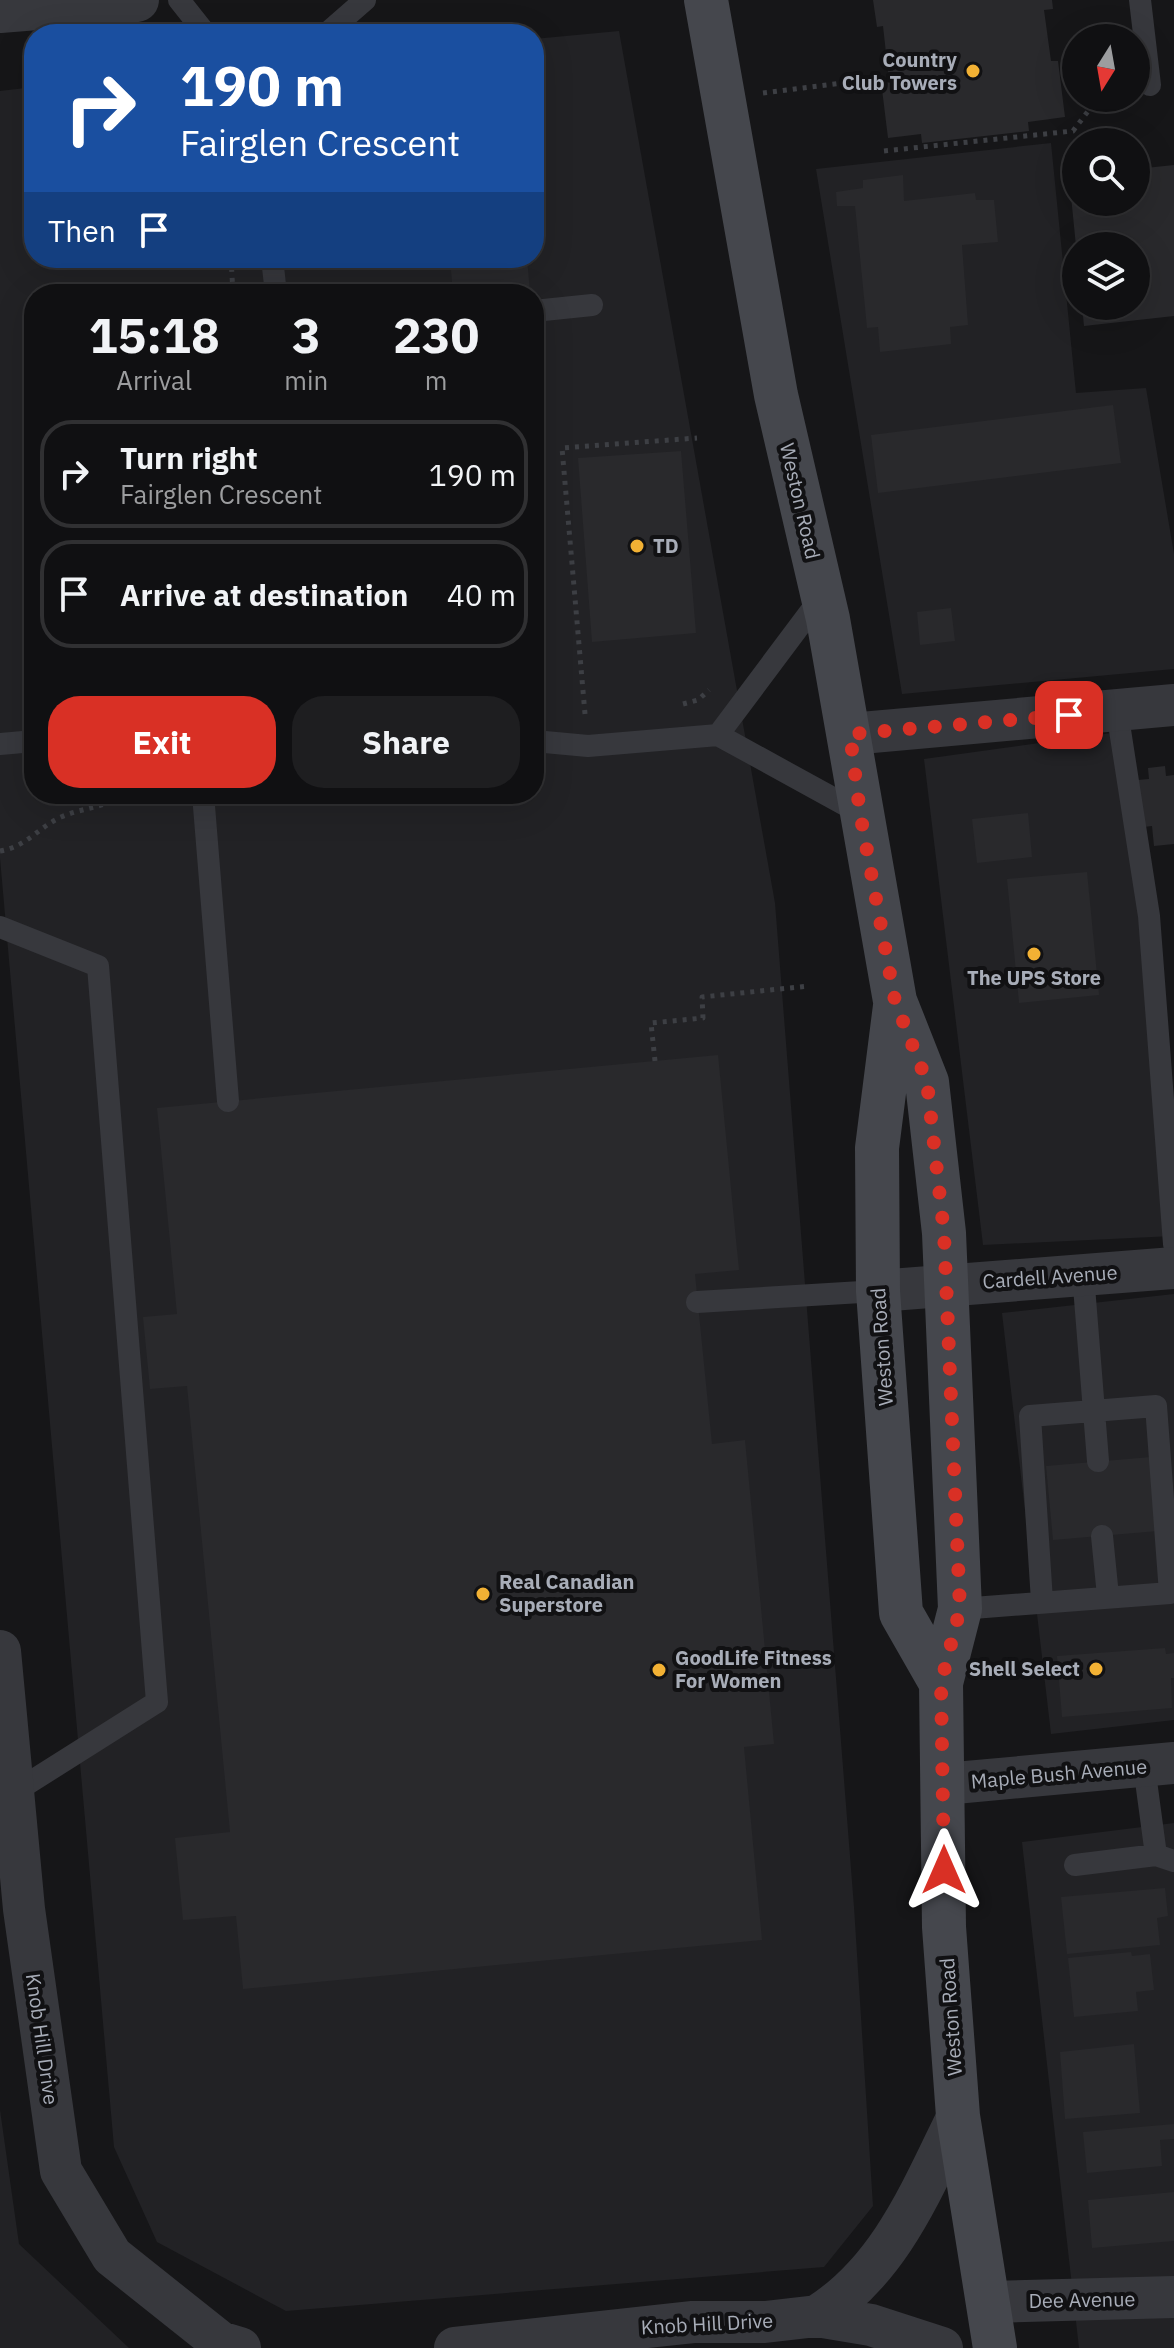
<!DOCTYPE html>
<style>
body{margin:0;font-family:"IBM Plex Sans",sans-serif;background:#1e1e20;color:#f1f3f6;height:100vh;display:flex;flex-direction:column;font-size:30px;white-space:nowrap}
*{box-sizing:border-box;margin:0}
p{font-size:26px;color:#9c9d9f}
.icon{flex:none;width:44px;height:44px;fill:none;stroke:currentColor;stroke-width:2;stroke-linecap:round;stroke-linejoin:round}
.map{position:relative;flex:1;overflow:hidden}
.panel{position:absolute;left:24px;top:284px;width:520px;height:520px;display:flex;flex-direction:column;background:#101012;border-radius:32px;box-shadow:0 8px 32px #0002,0 0 0 2px #303032}
.panel>*{flex:none}
.guide{position:absolute;left:24px;top:24px;width:520px;height:244px;border-radius:32px;box-shadow:0 8px 32px #0002,0 0 0 2px #303032;background:#1a4fa0;color:#fff;overflow:hidden}
.needle{width:52px;rotate:191deg}
.tools{position:absolute;left:1062px;top:24px;display:grid;gap:16px}
.tools a{display:grid;place-items:center;width:88px;height:88px;border-radius:50%;background:#101012;box-shadow:0 8px 32px #0002,0 0 0 2px #303032;font-size:40px}
.pin{position:absolute;display:grid;place-items:center;width:68px;height:68px;color:#fff;margin:-34px;border-radius:16px;box-shadow:0 4px 12px #0006}
.me{position:absolute;width:88px;margin:-44px;rotate:0deg;stroke-linejoin:round;filter:drop-shadow(0 0 6px #0008)}
.turn{display:flex;align-items:center;gap:28px;height:168px;padding:0 24px;font-size:36px}
.turn .icon{width:104px;height:104px;stroke-width:2.5}
.turn b{display:block;font-size:56px;line-height:68px}
.then{display:flex;align-items:center;height:76px;padding:0 24px;background:#0003;gap:16px;font-size:30px}
.eta{display:flex;justify-content:space-evenly;align-items:center;height:136px;text-align:center}
.eta b{font-size:48px;font-weight:700;line-height:56px}
.button{display:flex;gap:16px;margin-top:auto;padding:16px 24px}
.button a{flex:1;height:92px;border-radius:32px;background:#d93025;color:#fff;font-size:32px;font-weight:700;line-height:92px;text-align:center}
.button a+a{background:#1e1e20;color:#f1f3f6}
ul{padding:0;list-style:none}
li{display:flex;align-items:center;gap:24px;height:108px;margin:0 16px 12px;padding:0 8px;border:4px solid #303032;border-radius:32px}
li div{flex:1}
li b{display:block;font-size:30px}
li em{font-style:normal}
.map>svg:first-child{display:block}
.built{fill:#222225;fill-rule:evenodd}
.building{fill:#29292c}
.lines{fill:none;stroke-linecap:round;stroke-linejoin:round}
.path{stroke:#3d3f44;stroke-width:5;stroke-dasharray:4 6;stroke-linecap:butt}
.service{stroke:#37383d;stroke-width:22}
.minor{stroke:#37383d;stroke-width:42}
.tertiary{stroke:#37383d;stroke-width:44}
.secondary{stroke:#45474d;stroke-width:44}
.route{stroke:#d93025;stroke-width:14;stroke-dasharray:0 25.2}
.poi-dot{fill:#f2b134;stroke:#111113;stroke-width:3}
.labels{text-anchor:middle;stroke-width:8;stroke-linejoin:round;paint-order:stroke}
.poi-label{font-size:20px;font-weight:bold;fill:#a8adb8;stroke:#111113;text-anchor:start}
.street-label{font-size:20px;fill:#a8adb8;stroke:#111113}
</style>
<div class="map">
<svg width="1174" height="2348" viewBox="0 0 1174 2348">
<rect width="100%" height="100%" fill="#161618"/>
<!-- built -->
<path class="built" d="M619,31l156,872 79,1004 19,299 -49,61 -538,44 -129,-69 -43,-95 -114,-1289v-767l34,-4v171h500v-219zM34,294h500v500h-500z
M1051,143l25,250 70,-5 28,166v115l-272,25 -86,-525z
M1119,732l54,504 -190,9 -59,-486z
M1174,1294v426l-123,14 -49,-421z
M1174,1823v525h-95l-57,-506z
M0,2110l19,134 110,104h-129z"/>
<!-- building -->
<path class="building" d="M873,0h179l1,9 -9,1 7,51h7l7,56 -37,5 1,9 -107,12 -1,-9 -33,4 -7,-57 8,-1 -6,-54 -6,1z
M1174,165v151l-90,10 -2,-20h54v-60h-60l-7,-70 7,-1v27h60v-33z
M903,175l1,26 71,-8 1,7h18l4,42 -36,3 6,80 -18,2 1,17 -71,8 -2,-25 -11,1 -12,-122h-18l-1,-14 27,-4v-8z
M450,258h77l3,34 -77,2z
M1113,405l8,58 -243,30 -7,-58z
M681,451l15,182 -104,9 -14,-184z
M951,608l4,33 -35,4 -3,-33z
M1165,766l1,10 8,-1v69l-20,2 -2,-20 -9,1 -5,-47 11,-1 -1,-11z
M1028,813l4,44 -55,6 -5,-44z
M1087,872l12,123 -80,8 -12,-124z
M718,1055l21,215 -44,4 17,170 33,-4 29,304 -30,3 18,193 -519,49 -7,-73 -53,4 -8,-82 55,-6 -43,-446 -37,3 -7,-72 34,-3 -20,-206z
M1151,1457l7,74 -105,9 -7,-74z
M1165,1648l1,6 8,-1v25h-3l1,30 -110,9 -5,-61z
M1165,1888l3,28 -11,2 3,27 -93,9 -6,-57z
M1131,1952l1,4 18,-2 4,36 -18,2 2,19 -64,6 -6,-59z
M1134,2044l6,69 -75,6 -5,-67z
M1174,2124v15l-14,1 2,26 -75,7 -4,-41z
M1174,2192v49l-82,7 -4,-48z"/>
<g class="lines">
<!-- path -->
<path class="path" d="M763,93l110,-14
M884,151l189,-20 25,-33
M231,258l2,36
M683,704l15,-4 11,-10
M585,714l-23,-266 135,-10
M0,851c26,-4 39,-24 61,-34 23,-10 41,-8 65,-23
M655,1061l-4,-38 52,-5 -1,-21 107,-11"/>
<!-- service -->
<path class="service" d="M179,0l27,34
M1140,0l10,85
M326,34l39,-34
M272,258l4,36
M534,311l58,-6
M1117,711l32,205 25,328
M718,735l104,-139
M534,741l54,5 130,-11 142,78
M0,744l34,-3
M203,794l25,307
M0,927l98,39 59,736 -144,91
M1083,1274l15,187
M697,1302l181,-11
M1102,1536l6,60
M960,1609l210,-16 -14,-187 -126,10 12,185
M1144,1766l12,89 18,6
M1075,1865l81,-10"/>
<!-- minor -->
<path class="minor" d="M850,734l324,-29
M878,1291l296,-23
M0,1651l24,258 37,262 51,85 108,86 20,6
M944,1784l230,-21
M990,2302l184,-5
M817,2316c73,-46 104,-125 141,-200
M455,2348l238,-26h72l52,-6 54,9 71,23"/>
<!-- tertiary -->
<path class="tertiary" d="M0,11l137,-11"/>
<!-- secondary -->
<path class="secondary" d="M706,0l70,395 52,224 67,382 32,81 17,151 16,376 -19,74 3,244 14,189 37,232
M895,1006l-18,142 1,143 23,322 40,70"/>
</g>
<g class="lines">
<!-- route -->
<path class="route" d="M944,1870l-3,-187 19,-74 -16,-376 -17,-151 -32,-81 -35,-188 -10,-79 219,-19"/>
</g>
<!-- markers -->
<g class="poi-dot">
<circle cx="973" cy="71" r="8"/>
<circle cx="637" cy="546" r="8"/>
<circle cx="1034" cy="954" r="8"/>
<circle cx="483" cy="1594" r="8"/>
<circle cx="1096" cy="1669" r="8"/>
<circle cx="659" cy="1670" r="8"/>
</g>
<g class="labels">
<!-- poi labels -->
<g class="poi-label">
<text x="957" y="67" text-anchor="end">Country<tspan x="957" dy="23">Club Towers</tspan></text>
<text x="653" y="553">TD</text>
<text x="1034" y="985" text-anchor="middle">The UPS Store</text>
<text x="499" y="1589">Real Canadian<tspan x="499" dy="23">Superstore</tspan></text>
<text x="675" y="1665">GoodLife Fitness<tspan x="675" dy="23">For Women</tspan></text>
<text x="1080" y="1676" text-anchor="end">Shell Select</text>
</g>
<!-- street labels -->
<g class="street-label">
<text transform="translate(800 501) rotate(77)" y="7">Weston Road</text>
<text transform="translate(1050 1277) rotate(-4)" y="7">Cardell Avenue</text>
<text transform="translate(882 1347) rotate(-94)" y="7">Weston Road</text>
<text transform="translate(1059 1774) rotate(-5)" y="7">Maple Bush Avenue</text>
<text transform="translate(951 2017) rotate(-94)" y="7">Weston Road</text>
<text transform="translate(42 2039) rotate(82)" y="7">Knob Hill Drive</text>
<text transform="translate(1082 2300) rotate(-1)" y="7">Dee Avenue</text>
<text transform="translate(707 2324) rotate(-3)" y="7">Knob Hill Drive</text>
</g>
</g>
</svg>
<div class="tools">
<a><svg class="needle" viewBox="-14 -14 28 28"><path d="M0-13l5 13h-10z" fill="#e53935"/><path d="M0 13l5-13h-10z" fill="#9c9d9f"/></svg></a>
<a><svg class="icon" aria-label="search" viewBox="0 0 24 24"><circle cx="10" cy="10" r="6"/><path d="M15 15l6 6"/></svg></a>
<a><svg class="icon" aria-label="layers" viewBox="0 0 24 24"><path d="M12 4l9 5-9 5-9-5zM3 14l9 5 9-5"/></svg></a>
</div>
<div class="pin" style="left:1069px;top:715px;background:#d93025"><svg class="icon" aria-label="arrive" viewBox="0 0 24 24"><path d="M6 21V4h12l-3 4 3 4H6"/></svg></div>
<svg class="me" style="left:944px;top:1870px" viewBox="-20 -20 40 40"><path d="M0-17L14 15 0 8-14 15z" fill="#d93025" stroke="#fff" stroke-width="4"/></svg>
<div class="guide">
<div class="turn"><svg class="icon" aria-label="right" viewBox="0 0 24 24"><path d="M7 20v-9h11M14 6l5 5-5 5"/></svg><div><b>190 m</b>Fairglen Crescent</div></div>
<div class="then">Then<svg class="icon" aria-label="arrive" viewBox="0 0 24 24"><path d="M6 21V4h12l-3 4 3 4H6"/></svg></div>
</div>
<section class="panel">
<div class="eta">
<div><b>15:18</b><p>Arrival</p></div>
<div><b>3</b><p>min</p></div>
<div><b>230</b><p>m</p></div>
</div>
<ul>
<li><svg class="icon" aria-label="right" viewBox="0 0 24 24"><path d="M7 20v-9h11M14 6l5 5-5 5"/></svg><div><b>Turn right</b><p>Fairglen Crescent</p></div><em>190 m</em></li>
<li><svg class="icon" aria-label="arrive" viewBox="0 0 24 24"><path d="M6 21V4h12l-3 4 3 4H6"/></svg><div><b>Arrive at destination</b></div><em>40 m</em></li>
</ul>
<div class="button"><a>Exit</a><a>Share</a></div>
</section>
</div>
